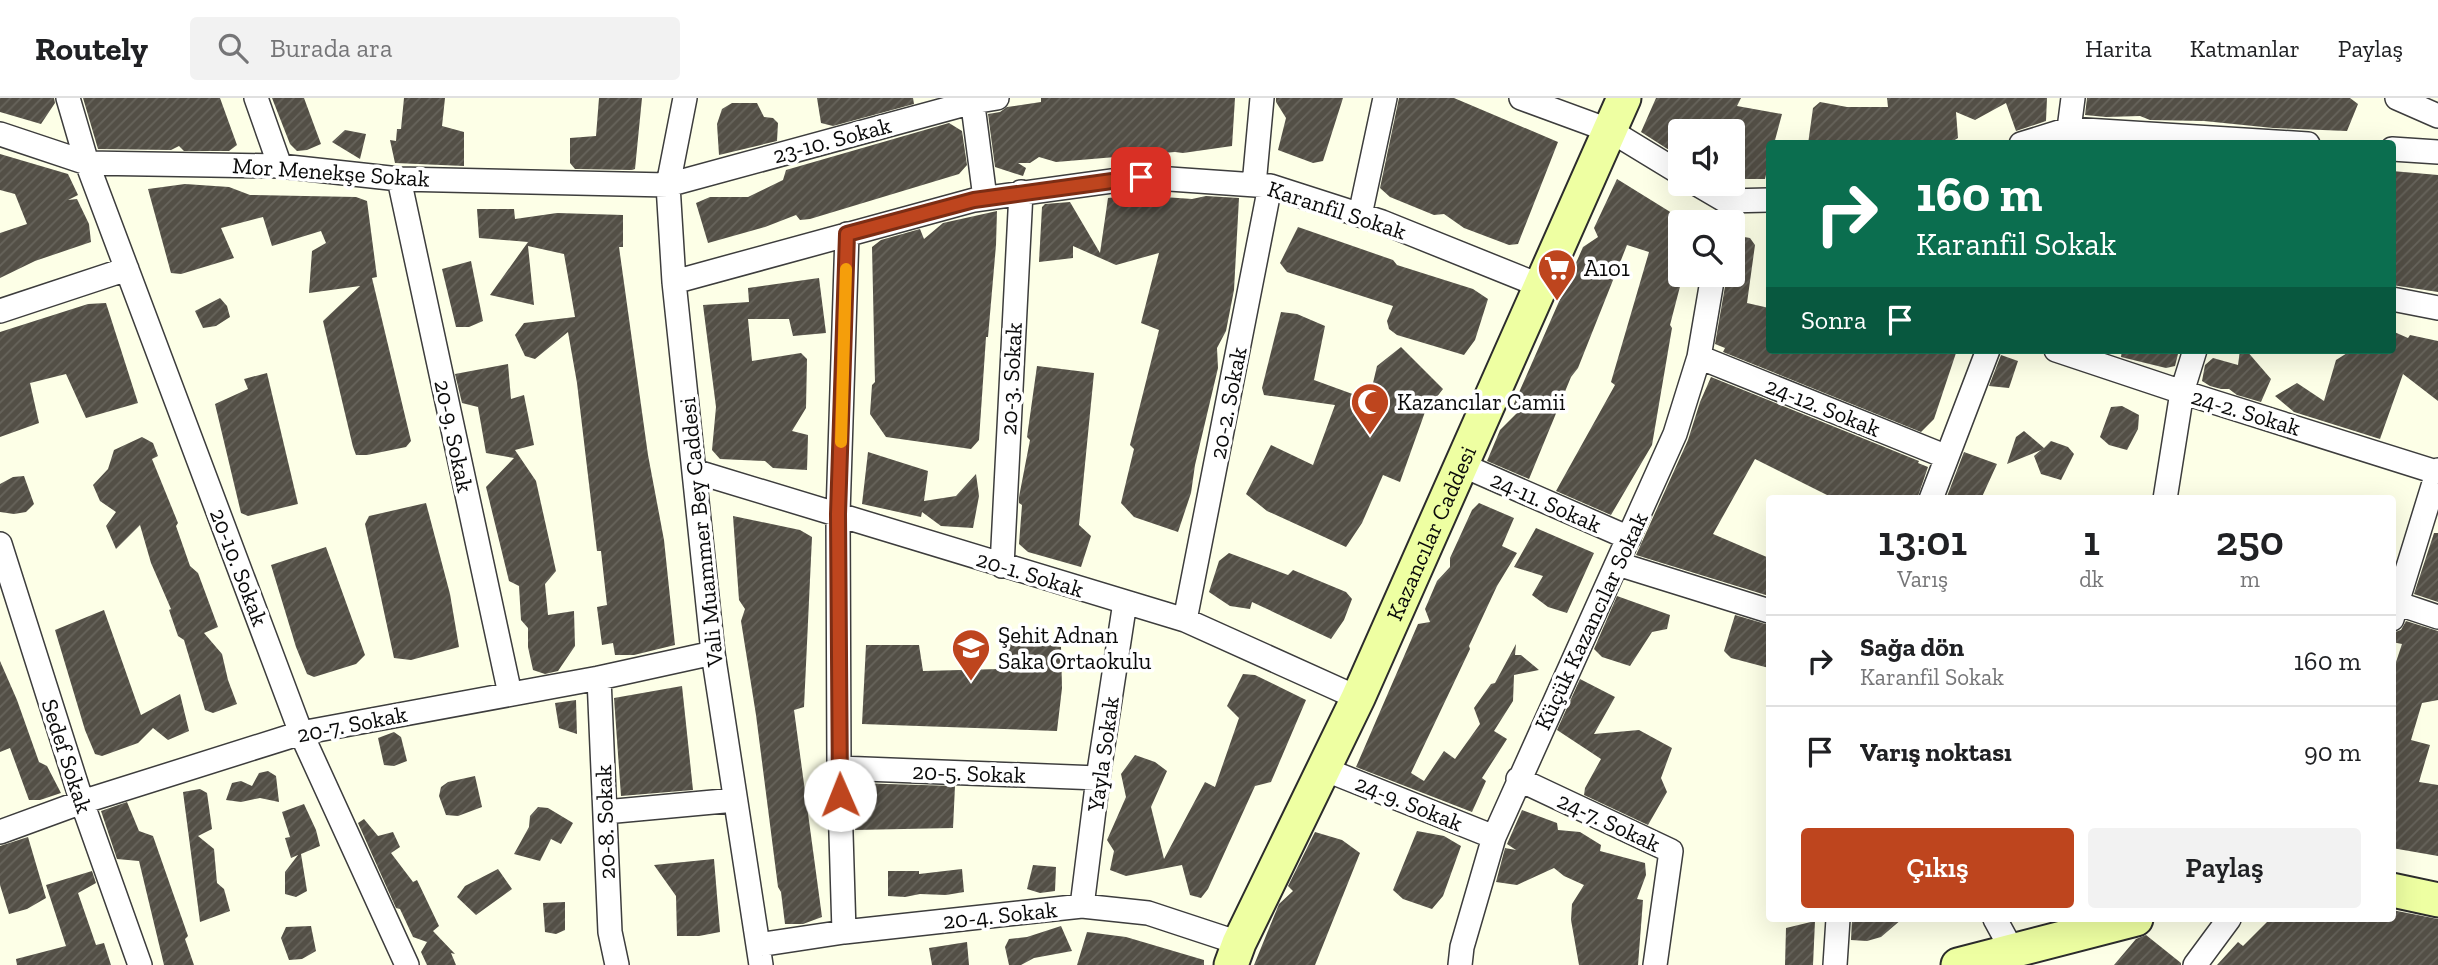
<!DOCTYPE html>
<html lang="tr">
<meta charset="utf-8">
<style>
body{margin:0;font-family:"Zilla Slab",serif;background:#f2f2f2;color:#202124;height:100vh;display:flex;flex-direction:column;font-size:26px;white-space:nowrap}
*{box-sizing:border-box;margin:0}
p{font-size:23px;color:#757577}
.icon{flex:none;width:38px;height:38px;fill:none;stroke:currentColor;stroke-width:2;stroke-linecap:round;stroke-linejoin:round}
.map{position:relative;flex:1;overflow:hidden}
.details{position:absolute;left:1766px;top:397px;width:630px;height:427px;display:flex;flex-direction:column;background:#fff;border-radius:7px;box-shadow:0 7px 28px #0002}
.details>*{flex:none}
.guide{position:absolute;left:1766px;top:42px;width:630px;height:214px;border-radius:7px;box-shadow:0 7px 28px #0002;background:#0b6e4f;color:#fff;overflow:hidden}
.controls{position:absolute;left:1668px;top:21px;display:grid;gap:14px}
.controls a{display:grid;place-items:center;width:77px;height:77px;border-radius:7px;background:#fff;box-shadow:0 7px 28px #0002;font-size:35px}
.pin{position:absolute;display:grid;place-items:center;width:60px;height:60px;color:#fff;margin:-30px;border-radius:14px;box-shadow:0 4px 10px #0006}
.me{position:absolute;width:77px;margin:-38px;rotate:359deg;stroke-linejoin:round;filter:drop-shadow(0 0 5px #0008)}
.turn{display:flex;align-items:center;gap:24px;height:147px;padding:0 35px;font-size:32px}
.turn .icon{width:91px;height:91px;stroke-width:2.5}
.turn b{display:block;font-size:49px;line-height:60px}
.then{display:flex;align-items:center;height:66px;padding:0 35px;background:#0003;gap:14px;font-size:26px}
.eta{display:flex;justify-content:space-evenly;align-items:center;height:119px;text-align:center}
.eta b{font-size:42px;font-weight:600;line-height:49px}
.cta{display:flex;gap:14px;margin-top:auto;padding:14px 35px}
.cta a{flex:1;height:80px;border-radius:7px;background:#be451e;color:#fff;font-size:28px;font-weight:600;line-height:80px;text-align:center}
.cta a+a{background:#f2f2f2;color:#202124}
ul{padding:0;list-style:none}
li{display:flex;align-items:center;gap:21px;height:91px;padding:0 35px;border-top:2px solid #e0e0e0}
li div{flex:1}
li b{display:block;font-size:26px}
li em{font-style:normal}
header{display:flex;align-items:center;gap:42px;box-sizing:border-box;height:98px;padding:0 35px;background:#fff;border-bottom:2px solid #e0e0e0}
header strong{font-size:33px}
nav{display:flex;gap:38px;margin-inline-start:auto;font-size:24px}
.search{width:490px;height:63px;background:#f2f2f2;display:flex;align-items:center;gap:18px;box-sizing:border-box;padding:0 24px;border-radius:7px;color:#757577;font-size:26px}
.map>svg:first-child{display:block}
.building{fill:url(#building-hatch)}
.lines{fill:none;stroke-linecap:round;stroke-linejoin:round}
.street-casing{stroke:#3d3d3d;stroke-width:26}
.secondary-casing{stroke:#2c2c2c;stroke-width:37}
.street{stroke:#fff;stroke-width:23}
.secondary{stroke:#eeffa2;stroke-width:33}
.route-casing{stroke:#7c2d14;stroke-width:18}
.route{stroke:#be451e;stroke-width:12}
.slow{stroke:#f59e0b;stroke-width:12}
.labels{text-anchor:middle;stroke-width:7;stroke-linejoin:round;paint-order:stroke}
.street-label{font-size:23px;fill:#0a0a0a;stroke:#fff}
.poi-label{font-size:23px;fill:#0a0a0a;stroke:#fff;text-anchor:start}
</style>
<header>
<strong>Routely</strong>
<div class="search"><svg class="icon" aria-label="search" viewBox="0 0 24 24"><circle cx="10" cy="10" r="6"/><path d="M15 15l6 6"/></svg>Burada ara</div>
<nav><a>Harita</a><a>Katmanlar</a><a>Paylaş</a></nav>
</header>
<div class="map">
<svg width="2438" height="867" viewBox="0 0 2438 867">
<defs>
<pattern id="building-hatch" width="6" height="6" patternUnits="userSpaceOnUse" patternTransform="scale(1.75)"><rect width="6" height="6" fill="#534f46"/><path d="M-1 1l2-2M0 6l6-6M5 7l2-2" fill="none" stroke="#67645c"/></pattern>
</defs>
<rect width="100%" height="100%" fill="#fdffe7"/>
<!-- building -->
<path class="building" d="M0,0h54l1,5 -14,21 -41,-12z
M83,0h137l17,47 -8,6h-45l-5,-5 -8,4 -73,-1z
M272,0h32l17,46 -14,6 -10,1 -7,-7z
M404,0h41l-3,28 22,6v34l-69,-3 -5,-23 6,1 1,-12h4z
M599,0h43l-7,71 -3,1 -57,-1 -5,-6v-25l26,-2z
M817,0h96l1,6 -81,22 -12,-3z
M1041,0h194l-3,48 -49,7 -8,-1 -119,10 -17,-5 -9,6h-12l8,5 -3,8 -28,-9 -7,-53 12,-2 7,-5 34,-5z
M1276,0h67l-20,63 -10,2 -35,-13 8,-32 -10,-16z
M1399,0h55l104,44 -40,102 -9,1 -45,-17 -20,-14 -10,1 -44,-18 -10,-9z
M1656,0h85l-4,8 45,8 -8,30h-5v18l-4,17h-33l3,-23h-3v-25h-52v26l-39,-25z
M1887,0h160l-1,23 -30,10 -10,-28 -31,17 -19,-8 2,26 -10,6h-140l5,-36 7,-6 27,5h41z
M2087,0h263l8,6 -11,27 -74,-3 -69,-7 -54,-1 -10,-4 -34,1 -21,-2z
M732,5h25l7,14 9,1 5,5 -1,18 -58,14 -2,-31 5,-15z
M949,25l13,8 5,34 -8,9 -149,45 -10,1 -4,-5 -31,12 -57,16 -12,-40 14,-6h38l35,-17 3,-10z
M345,32l21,4 -6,25 -28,-17z
M0,56l68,20 10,21 -10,5 9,-1 12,25 2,18 -56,19 -35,17v-45l27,-9 -12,-30 -15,-4z
M2392,73l46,4v117l-46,-7z
M1617,81l63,39v57h3l-13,50 2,3 -20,117 -41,70 -55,-24 59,-106 -4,-3 38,-130 -22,-7 -49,123 -7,9 -42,102 -42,-18 13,-31 19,-19 -6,-5 70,-159 15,-10 -4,-9z
M185,86l44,3 21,8 106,2 11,4 10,76 -5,1 39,163 -5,6 -39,8h-11l-3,-8 -30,-126 37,-35 -51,7 3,-42 14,-8 -5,-12 -49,15 -9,-29 -42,11 13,30 -53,16 -10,-1 -23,-84z
M1124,98l8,7 18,-7 42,3 14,-3 33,2 -5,92 -8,41 -9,17 1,20 -23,97 -4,28 -13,39 -44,-15 -13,-14 13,-54 -4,-4 29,-115 -18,-7 18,-70 -43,12 -43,-19v12l-34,4 3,-55 3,-3 25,-2 30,51 8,-55z
M477,111h37l1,10 42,-6 66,2v32h-4l29,208 16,85 11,105 -41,10h-19l-2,-12 -11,2 -5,-38 10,-2 -6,-54h-4l-20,-168 -9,-51 -33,27 -10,-3 -10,-21 9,-12 51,-6 -11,-63 -36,-8 6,59 -44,-10 38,-53 -49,-4z
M997,113l-1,34 -8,92h-2l-7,103 -8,9 -85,-12 -16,-23 2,-29 3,-3 -3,-135 9,-7 39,-11 4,10 19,-16z
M1298,129l95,33 4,5 76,24 15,10 -13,41 -11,15 -67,-20 -8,-6 -2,-8 6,-15 -106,-34 -7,-9z
M1732,137l18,3 5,7 -8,58 22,5v42h188l-23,69 -13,13 -198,-80 2,-4 -10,-4 12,-69h5z
M471,163l12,60 -14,6h-13l-14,-58z
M819,180l7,55 -33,3 -4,-17h-41l4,42 49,-8 6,6 -1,49 -14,23 16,4 -1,35 -34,-2 -8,-7 -45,-2 -8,-9 4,-43 -13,-102 46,-3 -1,-14z
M220,200l7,8 3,11 -14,9 -13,2 -8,-17z
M106,205l32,100 -52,15 -20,-44 -36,9 9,40 -39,14v-105l88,-28z
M1281,214l16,2 28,12 -11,54 55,20 8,-34 24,-19 42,42 -18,23 -25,70 -17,-7 -21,48 -16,24 -79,-36 -21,-17 25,-49 42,20 22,-60 -71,-10 -2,-7z
M2392,233l16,7 2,-3 28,6v60l-35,-27 -23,65 -86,-27 -19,-16 22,-13 27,18 12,-41 16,-10h40z
M2122,252h57l-4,16 -9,2 -45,-11z
M2240,252h6l25,29 -10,23 -24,-7 -8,-6h-8l-11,-3 -8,-5 3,-16 8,-7 25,7z
M2001,257l17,6 -9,27 -20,-2z
M508,266l3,35 13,-4 10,50 -19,5 21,31 20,90 -11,13 3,31 26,-4 1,35 -17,25 -13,3 -12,-4 -5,-23v-19l-7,-8 -2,-34 -10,-5 -23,-94 28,-29 -28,-5 -8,-46 -16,-4 -7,-29z
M1037,268l57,7 -15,152 12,11 -10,31 -53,-15 -9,-8 3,-39 -3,-2v-6l11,-57 -3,-3z
M267,275l31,131 -50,12 -7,-3 -26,-109 33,-15 -4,-10z
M1711,279l208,84 -1,2 10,4 -11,32h-82l-80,-40 -42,75 56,24v38l-133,-41 52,-115 12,-38z
M2122,308l17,9 -1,14 -11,21 -18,-5 -9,-8 11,-30z
M2024,333l20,17 7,-7 17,6 6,7 -13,26 -20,-6 -7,-18 7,-6 -34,14 9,-27z
M142,339l11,6 5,13 -6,3 26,64 -2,3 14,40 8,7 20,54 -14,6 18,21 6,26 9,24 -24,9 -8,-3 -21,-70 -6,-4 -9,-26 2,-1 -20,-46 -11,-38 -24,24 -10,-23 10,-14 -16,-11 -7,-16 15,-16 6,-19z
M868,354l60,19 -4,30 32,-5 20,-22 3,22 -6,32 -32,-2 -19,-14 -1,5 -59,-13z
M1964,354l33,12 -16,35h-35z
M24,378l10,28 -8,8 -12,2 -14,-2v-28l13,-7z
M426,405l24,91 9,53 -48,13 -17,-2 -29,-134 4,-8z
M1479,405l35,15 -12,28 15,7 -20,33 -28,60 1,3 -59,124 13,8 20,-30 11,8 25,-35 -6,-16 17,-24 4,-1 21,-39 -1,11h6l18,15 -25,5 -1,26 -19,30 13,8 -25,39 4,3 -14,31 -116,-45 62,-143 12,-2 -5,-13 12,-28 13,-14v-9l22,-48z
M733,418l67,14 12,7 -8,170 -10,3 28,207 -19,7h-18l-4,-32 -3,-5 -22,-172 -15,-94 4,-12 -6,-9z
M1536,430l58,25 -27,60 -19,-6 -16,-12 11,-19 -29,-9z
M2434,435h4v69l-24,-8z
M326,449l39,108 -9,9 -42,13 -7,-3 -11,-27 -25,-82z
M1229,455l59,22 5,-5 53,22 6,7 -8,21 -13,19 -79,-37 -2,7 -20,-3 -21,-14 10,-31z
M1617,498l53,19 -3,14 -15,3 -22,34 -28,-9 -8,-8z
M104,512l37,105 39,-21 9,37 -21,9 -15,-12 -15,15 -36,13 -7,-2 -10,-24 -30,-100z
M1735,517l34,10v43l-38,-10 -7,-7z
M2406,523l32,10v69l-16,3 -11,37 19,5 -11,37 19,3v71l-46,-8v-174l10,-30 -10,-2v-9l9,-3z
M1001,546h45l15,3 1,41 -5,43 -195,-7 4,-79h53l4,26 77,-2z
M0,563l17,39 22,62 8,4 14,27 -21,7h-11l-19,-52 -10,4z
M1243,576l12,1 51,25 -35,82 -16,4 -47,103 -7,9 -11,-3 -8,-30 -56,11 -16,-6 4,-19 -7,-11 19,-43 -5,-23 14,-19 20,7 12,9 -16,36 13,52 41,-77 10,5 24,-69 -12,-12z
M1580,581l35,18 -21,37 45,-4 33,18 -11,30 6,14 -19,33 -64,-30 1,-7 16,-29 -44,-29z
M682,588l11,104 -72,6 -7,-98z
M576,602l1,34 -18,-6 -4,-25z
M394,634l7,5 6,24 -13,5 -10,-1 -6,-27z
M268,673l8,5 3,26 -19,-4 -19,4 -15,-2 6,-17 9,-2 11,5 7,-13z
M475,678l7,31 -24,9 -12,-1 -7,-19 2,-9 7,-5z
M853,685l102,3 -2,42 -98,2z
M200,691l7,4 5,36 -14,7 16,13 3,34 7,6 6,22 -30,11 -17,-130z
M127,704l12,29 14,5 35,100 -3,3 9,26h-30l-25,-104 -22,-2 -16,-48z
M304,706l12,26 4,16 -19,8 6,37 -11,6 -11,-3v-22l13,-17 -7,3 -6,-20 5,-1 -8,-25z
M538,709l10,1 25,15 -12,21 -10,-5 -11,22 -26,-7 15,-27 1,-11z
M1522,712l35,13 1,7 22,2 21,13 -1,6 45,12 1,12 -9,24 6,1 -5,65h-59l-8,-45 1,-16 12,-19 -20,-9 -10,-8 -37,17 -21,-3 9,-34 11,2 -9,-6z
M364,721l14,17 15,-4 7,15 -9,6 22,29 4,-2 22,46 -6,5 22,23 -4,-1 5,12h-29l-6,-13 6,-10 -14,-5 -13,-28 -4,-1 -38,-85z
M1417,733l27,5 17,10 -18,50 -11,13 -29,-10 -10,-9z
M1315,734l27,8 18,13 -45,112h-61l25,-61 14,-13 -5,-5z
M28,739l18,61 -19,11 -18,5 -9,-29v-39z
M714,761l6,73 -21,4h-22l-1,-40 -22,-31z
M1033,767l23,2 -1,24 -15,2 -13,-4z
M498,771l14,20 -36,26 -19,-18 8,-11z
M962,771l2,23 -18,3 -26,-1 -15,3 -17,-1v-25h31v3z
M92,773l4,12 -18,10 18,52 8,-2 7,22h-94l-1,-6 50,-13 -20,-61z
M565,804v28l-9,4 -11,-2 -2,-29z
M2392,812l46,9v46h-221l21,-23 5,4 27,-27h122z
M1852,821h50l-21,18 -14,4 -16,-1z
M1815,823l-2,44h-28l1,-37z
M311,828l5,25 -14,8 -13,1 -8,-22 5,-11z
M1061,828l11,25 -38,7 -13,7h-12l-4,-18 4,-8 18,-2z
M1087,834l39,5 78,23v5h-127z
M2146,837l35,28v2h-67l22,-26z
M967,844l2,23h-37l-3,-17z"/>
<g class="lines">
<!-- street casing -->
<g class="street-casing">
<path id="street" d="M68,0l19,65 214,570 106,232
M256,0l24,68
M685,0l-17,87 6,97 39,371 48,312
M972,0l13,100
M1521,0l90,33 69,42
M2397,0l41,18
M0,36l87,29 193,3 119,13 269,6 305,-83 24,-4
M2021,46l48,-15 239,15
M2064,46l5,-15 4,-31
M2392,51l46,3
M399,81l111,515
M1697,86l29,17 43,-1
M1254,87l8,-87
M1360,117l25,-117
M674,184l300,-82 167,-23 129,9 112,36 159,64
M2392,201l46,9
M0,213l127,-42
M2056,252l126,42 254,80
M1699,259l248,100
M1462,367l167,73
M694,373l491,149 173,78
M1931,401l57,-149
M2165,401l17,-107 13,-42
M0,446l82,258 58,163
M1618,466l151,47
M1002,468l19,-374
M2396,505l42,14
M2392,521l46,-149
M1185,522l85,-434
M599,580l11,254 7,33
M839,670l259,10
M1324,671l170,68
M1518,681l153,72 -16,114
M605,714l130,-12
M0,734l82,-30 219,-69 298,-55 114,-25
M1082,808l16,-128 27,-176
M1995,821l18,33
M844,834l-5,-164 -1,-254 9,-280
M758,847l86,-13 238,-26 66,7 91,30
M1460,867l2,-18 32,-110 181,-403 24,-77 14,-82
M1835,867l3,-46
M2195,867l34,-46"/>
</g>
<!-- secondary casing -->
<g class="secondary-casing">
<g id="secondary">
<path d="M2392,792l46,10"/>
<path id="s1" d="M1231,867l8,-22 119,-245 266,-600"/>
<path d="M1958,867l178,-46"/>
</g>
</g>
<!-- street -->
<use href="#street" class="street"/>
<!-- secondary -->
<use href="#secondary" class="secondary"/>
</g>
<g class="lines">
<!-- route casing -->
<g class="route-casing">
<path id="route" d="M840,697l-2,-281 9,-280 127,-34 167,-23"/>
</g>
<!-- route -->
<use href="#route" class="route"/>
<!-- slow -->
<path class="slow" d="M841,344l5,-173"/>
</g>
<!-- icons -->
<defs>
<g id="supermarket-pin" transform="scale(2.0125)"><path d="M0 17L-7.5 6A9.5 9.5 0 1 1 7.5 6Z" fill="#be451e" stroke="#fff"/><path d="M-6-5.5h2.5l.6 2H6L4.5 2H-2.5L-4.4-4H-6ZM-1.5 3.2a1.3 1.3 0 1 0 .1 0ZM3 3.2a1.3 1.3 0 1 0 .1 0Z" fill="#fff"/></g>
<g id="mosque-pin" transform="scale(2.0125)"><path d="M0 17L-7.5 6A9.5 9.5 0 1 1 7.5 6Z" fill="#be451e" stroke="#fff"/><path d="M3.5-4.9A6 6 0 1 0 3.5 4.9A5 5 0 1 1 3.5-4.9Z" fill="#fff"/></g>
<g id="school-pin" transform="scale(2.0125)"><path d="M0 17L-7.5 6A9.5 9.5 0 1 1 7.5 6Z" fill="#be451e" stroke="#fff"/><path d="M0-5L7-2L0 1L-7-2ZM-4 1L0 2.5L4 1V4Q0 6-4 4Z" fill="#fff"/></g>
</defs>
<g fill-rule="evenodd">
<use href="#supermarket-pin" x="1557" y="170"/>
<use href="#mosque-pin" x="1370" y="304"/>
<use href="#school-pin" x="971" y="550"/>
</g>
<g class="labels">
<!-- street labels -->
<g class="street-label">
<text transform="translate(832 42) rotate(-15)" y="8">23-10. Sokak</text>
<text transform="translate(331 74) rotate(4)" y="8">Mor Menekşe Sokak</text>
<text transform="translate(1337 112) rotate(18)" y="8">Karanfil Sokak</text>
<text transform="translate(1011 281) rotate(-87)" y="8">20-3. Sokak</text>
<text transform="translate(1228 305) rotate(-79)" y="8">20-2. Sokak</text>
<text transform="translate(1823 309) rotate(22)" y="8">24-12. Sokak</text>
<text transform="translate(2246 314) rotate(17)" y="8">24-2. Sokak</text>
<text transform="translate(454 338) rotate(78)" y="8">20-9. Sokak</text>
<text transform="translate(1546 404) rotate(24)" y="8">24-11. Sokak</text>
<text transform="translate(701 434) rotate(-96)" y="8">Vali Muammer Bey Caddesi</text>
<text dy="8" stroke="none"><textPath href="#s1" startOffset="476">Kazancılar Caddesi</textPath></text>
<text transform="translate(239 469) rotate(69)" y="8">20-10. Sokak</text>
<text transform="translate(1030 476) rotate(17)" y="8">20-1. Sokak</text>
<text transform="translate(1591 523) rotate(-65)" y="8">Küçük Kazancılar Sokak</text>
<text transform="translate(352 626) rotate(-11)" y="8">20-7. Sokak</text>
<text transform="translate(1103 656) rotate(-82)" y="8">Yayla Sokak</text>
<text transform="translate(67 658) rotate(72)" y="8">Sedef Sokak</text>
<text transform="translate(969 675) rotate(2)" y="8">20-5. Sokak</text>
<text transform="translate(1409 705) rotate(22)" y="8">24-9. Sokak</text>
<text transform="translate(605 724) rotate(-92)" y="8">20-8. Sokak</text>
<text transform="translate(1609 724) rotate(25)" y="8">24-7. Sokak</text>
<text transform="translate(1000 817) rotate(-6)" y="8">20-4. Sokak</text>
</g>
<!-- poi labels -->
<g class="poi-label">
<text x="1584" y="178">A101</text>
<text x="1397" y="312">Kazancılar Camii</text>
<text x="998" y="545">Şehit Adnan<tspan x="998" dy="26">Saka Ortaokulu</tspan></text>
</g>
</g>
</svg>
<div class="controls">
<a><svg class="icon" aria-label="sound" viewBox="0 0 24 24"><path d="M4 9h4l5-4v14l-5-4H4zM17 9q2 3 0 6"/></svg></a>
<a><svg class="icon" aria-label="search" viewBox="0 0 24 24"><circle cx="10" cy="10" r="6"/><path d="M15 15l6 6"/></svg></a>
</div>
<div class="pin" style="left:1141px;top:79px;background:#d93025"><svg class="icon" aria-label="arrive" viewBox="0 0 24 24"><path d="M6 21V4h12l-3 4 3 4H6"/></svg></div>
<svg class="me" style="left:840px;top:697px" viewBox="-20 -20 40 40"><circle r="19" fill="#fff"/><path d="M0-13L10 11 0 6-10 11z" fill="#be451e"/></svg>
<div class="guide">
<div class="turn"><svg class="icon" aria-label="right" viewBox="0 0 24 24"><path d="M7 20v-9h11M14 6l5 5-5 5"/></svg><div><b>160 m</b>Karanfil Sokak</div></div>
<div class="then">Sonra<svg class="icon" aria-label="arrive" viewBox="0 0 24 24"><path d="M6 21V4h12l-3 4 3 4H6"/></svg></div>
</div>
<section class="details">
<div class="eta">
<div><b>13:01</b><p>Varış</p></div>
<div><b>1</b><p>dk</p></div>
<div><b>250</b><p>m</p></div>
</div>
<ul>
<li><svg class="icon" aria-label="right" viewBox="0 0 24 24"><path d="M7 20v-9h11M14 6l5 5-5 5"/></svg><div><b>Sağa dön</b><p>Karanfil Sokak</p></div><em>160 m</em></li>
<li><svg class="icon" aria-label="arrive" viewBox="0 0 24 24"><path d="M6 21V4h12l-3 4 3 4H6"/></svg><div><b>Varış noktası</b></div><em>90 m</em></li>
</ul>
<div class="cta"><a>Çıkış</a><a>Paylaş</a></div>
</section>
</div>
